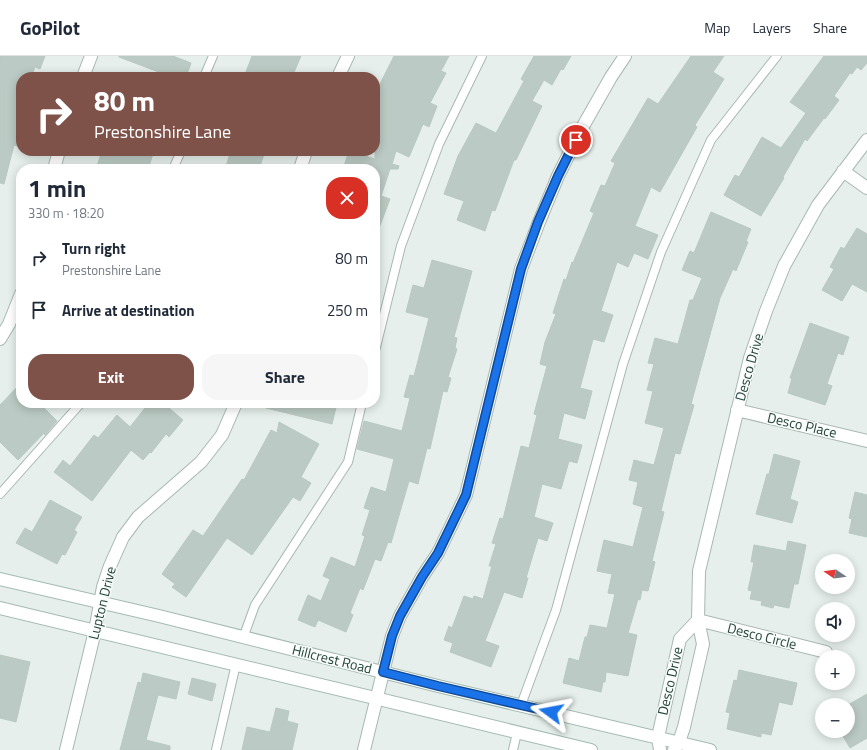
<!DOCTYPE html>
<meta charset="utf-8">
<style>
body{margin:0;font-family:"Titillium Web",sans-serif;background:#f6f6f7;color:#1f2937;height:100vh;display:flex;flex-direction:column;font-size:15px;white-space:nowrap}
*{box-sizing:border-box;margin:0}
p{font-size:13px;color:#747a83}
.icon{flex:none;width:22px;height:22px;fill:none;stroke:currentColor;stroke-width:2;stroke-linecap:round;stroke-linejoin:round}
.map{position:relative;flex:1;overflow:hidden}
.sheet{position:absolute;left:16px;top:108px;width:364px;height:244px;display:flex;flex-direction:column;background:#fff;border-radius:16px;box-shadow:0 2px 10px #0003}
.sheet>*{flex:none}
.hud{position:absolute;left:16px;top:16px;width:364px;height:84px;border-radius:16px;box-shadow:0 2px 10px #0003;background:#7f5249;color:#fff;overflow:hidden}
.needle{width:26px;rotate:283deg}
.controls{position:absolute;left:815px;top:498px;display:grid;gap:8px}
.controls a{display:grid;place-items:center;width:40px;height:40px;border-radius:50%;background:#fff;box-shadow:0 2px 10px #0003;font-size:20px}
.pin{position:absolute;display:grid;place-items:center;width:34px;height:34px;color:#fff;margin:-17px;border:2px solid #fff;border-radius:50%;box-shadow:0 1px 4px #0007}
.me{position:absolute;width:44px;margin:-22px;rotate:283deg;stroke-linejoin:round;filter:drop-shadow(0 0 3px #0008)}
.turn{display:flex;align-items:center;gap:14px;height:84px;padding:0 12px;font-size:18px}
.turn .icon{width:52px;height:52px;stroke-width:2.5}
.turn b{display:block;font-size:28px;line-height:34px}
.round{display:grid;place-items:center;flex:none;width:42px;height:42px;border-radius:16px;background:#f6f6f7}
.headline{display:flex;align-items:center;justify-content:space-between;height:68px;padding:0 12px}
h1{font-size:24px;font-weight:700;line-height:30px}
.cta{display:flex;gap:8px;margin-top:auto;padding:8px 12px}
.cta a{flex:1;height:46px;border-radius:16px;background:#7f5249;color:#fff;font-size:16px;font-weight:700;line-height:46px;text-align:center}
.cta a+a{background:#f6f6f7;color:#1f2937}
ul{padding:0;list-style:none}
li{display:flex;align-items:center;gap:12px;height:52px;padding:0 12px}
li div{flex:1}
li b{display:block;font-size:15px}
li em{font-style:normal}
header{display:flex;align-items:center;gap:24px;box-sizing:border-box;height:56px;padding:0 20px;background:#fff;border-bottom:1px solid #e0e1e3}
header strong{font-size:19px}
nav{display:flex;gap:22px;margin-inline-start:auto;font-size:14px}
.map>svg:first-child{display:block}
.building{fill:#bbcac4;stroke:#b8c9c2}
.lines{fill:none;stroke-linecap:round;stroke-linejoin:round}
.service-casing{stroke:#a8b8b2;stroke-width:10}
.minor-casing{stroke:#a8b8b2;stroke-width:14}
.secondary-casing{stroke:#a4bbb3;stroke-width:14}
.service{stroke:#fff;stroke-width:8}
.minor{stroke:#fff;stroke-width:12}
.secondary{stroke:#fff;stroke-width:12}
.route-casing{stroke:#114b97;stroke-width:10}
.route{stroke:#1a73e8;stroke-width:7}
.labels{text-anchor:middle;stroke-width:3;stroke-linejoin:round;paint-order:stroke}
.street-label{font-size:14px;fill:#24423a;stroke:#f7fbf9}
</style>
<header>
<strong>GoPilot</strong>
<nav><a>Map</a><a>Layers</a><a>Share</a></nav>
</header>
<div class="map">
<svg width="867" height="694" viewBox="0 0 867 694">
<rect width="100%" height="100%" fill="#e6efeb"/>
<!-- building -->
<path class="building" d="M0,0h45l-5,13 -5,-2 -3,8 -7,-2 -1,4h-3v56l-4,13 -3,-1 -10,39 -4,-1z
M119,0h54l18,7 -5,14h-14l-53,-20z
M252,0h49l-9,21h-48z
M394,0h55l-8,15 5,2 -16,30 7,3 -8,21 -6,-3 -14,33 -13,-6 -4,13 7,2 -1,3h-8l-9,27 9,3 -14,37 -1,-67h-23l-8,-3 5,-15 26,8v-65z
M534,0h37l-8,14 -2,-1 -9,16 -8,-5 -12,21 10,5 -26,54h-2l-19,51 -3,-1 -7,21 -28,-11 7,-19 -20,-7 14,-38 18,-33 20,10 28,-52 -3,-2z
M691,0h33l-11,16 11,7 -29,46 2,2 -37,65 -9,-5 -16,39 23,9 -10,24 -14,-6 -6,14 -11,-5 -16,49 12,4 -9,27 -11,-3 -13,49 12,3 -7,28 -21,-6 -6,26 24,6 -5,18 -8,-2 -8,28 -19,-5 -8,33 19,6 -6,18 -9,-3 -12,40h2l-6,20 -18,-6 -19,49 14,5 -8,21 -41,-15 3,-9 -9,-3 5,-14 3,2 12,-32 9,3 1,-3 9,3 9,-33h-3l7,-22 -4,-1 8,-25 3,1 18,-73 8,2 8,-33 -3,-1 13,-48 -7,-2 5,-22 11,-28 -3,-1 11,-34 2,1 6,-18 1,1 21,-50 -4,-2 11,-26 4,1 10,-23 -4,-2 37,-63 10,6z
M824,0h43v7l-6,7 -4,-3 -5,7 -2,-1 -16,23 5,4 -14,19 -1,-1 -17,23 -2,-2 -22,38 1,1 -23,38 -37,-21 11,-20 4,2 23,-40 19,11 25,-35 -16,-11z
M102,95h52l-6,18 -16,-4 -2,4h-34z
M231,95h34l-6,18h-34z
M711,156l40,17 -5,12 2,1 -12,29 -3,-2 -13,29 -29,106 3,1 -14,49 -5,-1 -14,58 3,1 -12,49 3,1 -7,29 -6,-1 -2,10 -2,-1 -10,34 9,2 -9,41 -22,-4 -1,10h-2l-2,10 -38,-9 6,-25 10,3 6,-24h2l3,-12 17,3 8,-34 -7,-1 4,-19 -15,-3 7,-31 29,7 10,-40 -10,-3 5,-22 -9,-2 5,-20 20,5 10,-37 -19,-5 8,-32 -6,-1 7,-26 -6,-1 7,-25 23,6 12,-44h3l9,-22 -20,-8 8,-19 4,2z
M857,172l10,6v58l-15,-8 -10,17 -20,-11 12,-21 -4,-2 11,-20 3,2z
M432,204l40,11 -18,66 3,1 -2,10 2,1 -9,28 3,1 -4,14 -4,-1 -13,58 -3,-1 -9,36 -9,-3 -18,62 -3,-1 -7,19 -6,-2 -12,31 -3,-2 -10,25 3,2 -7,17 -28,-12 -3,7 -17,-7 10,-25 13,6 9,-22 -7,-3 8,-19 24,10 10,-31 -3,-1 8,-25 -6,-2 7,-21 15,5 8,-33 -37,-10 7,-28 38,10 8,-33 -6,-1 6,-22 4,1 15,-58 -23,-6 7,-27 11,3z
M810,267l39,14 -6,18 -5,-2 -11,31 5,2 -7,19 -37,-12 4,-15h-2z
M21,327v20h18l18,18 -12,14 -1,-2 -26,27 -18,-18v-37z
M149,347h14l20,17 -14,17 -3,-3 -15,19 -1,-1 -7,8 -12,-10 -39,51 -38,-29 9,-12 7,6 24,-31 4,3 19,-23 13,12z
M267,347h70l-5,21 -66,-16z
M279,366l40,22 -18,33 10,6 -11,18 -7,-4 -41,58 -25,-17 -41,59 -14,-10 3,-3 -13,-10 31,-44 10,6 39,-57 2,1 27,-50 6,3z
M774,398l26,7 -10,38 8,3 -6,21 -36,-9 11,-40h2z
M855,436l12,3v42l-18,-4 3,-14 -3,-1z
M50,444l32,17 -8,13 3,2 -12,23 -3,-1 -5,10 -41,-21 9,-15 7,4z
M788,485l18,4 -8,39h-4l-5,24 -15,-3 -1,3 -12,-3 1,-4 -12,-2 2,-8 -4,-1 6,-28h-3l3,-17 32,6z
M0,599l30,7 -14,60 -16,-4z
M739,614l58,13 -5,22 -13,-3 -8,33 -10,-2v4l-34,-8 3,-16 -4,-1 8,-32 3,1z
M143,617l37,9 -4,17 -18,-4 -12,45 24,6v4h-50l18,-68 3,1z
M192,622l24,6 -4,17 -24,-7z
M867,638v44l-17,10 -10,-17h8v-26z
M276,652l13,3 -2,10 11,3 -6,26h-50l5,-23 23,5z"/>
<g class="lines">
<!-- service casing -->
<g class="service-casing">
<path id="service" d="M204,21l9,-21
M173,113l8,-18
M375,295l26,-105 38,-102 43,-88
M0,438l81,-91
M243,582l12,-33 93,-143 14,-59
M521,649l35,-95 67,-246 38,-112 50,-112 66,-84
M216,694l20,-86
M513,694l4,-17"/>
</g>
<!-- minor casing -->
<g class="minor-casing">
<path id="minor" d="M83,21l8,-21
M338,21l10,-21
M54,113l5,-18
M300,113l6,-18
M843,115l24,17
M0,283l9,-15 12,-30
M737,354l130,31
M698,564l128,32
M66,694l29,-119 8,-44 7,-21 13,-29 15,-20 63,-55 21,-27 14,-32
M364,694l23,-94 5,-20 8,-20 22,-39 16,-24 28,-58 55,-226 18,-47 19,-46 24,-48 29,-51 14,-21
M660,694l-2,-13 22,-98 18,-19
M674,694l5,-8 5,-15 19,-83 -5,-24 1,-49 51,-213 16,-47 18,-45 34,-61 49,-65"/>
</g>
<!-- secondary casing -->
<g class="secondary-casing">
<path id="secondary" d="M0,523l159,37 279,70 272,64
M0,552l591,142"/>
</g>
<!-- service -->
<use href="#service" class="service"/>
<!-- minor -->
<use href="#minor" class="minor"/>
<!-- secondary -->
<use href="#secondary" class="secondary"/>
</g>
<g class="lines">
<!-- route casing -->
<g class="route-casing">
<path id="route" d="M551,656l-113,-26 -55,-14 9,-36 8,-20 22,-39 16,-24 28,-58 55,-226 17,-47 20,-46 18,-36"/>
</g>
<!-- route -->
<use href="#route" class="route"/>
</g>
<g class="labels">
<!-- street labels -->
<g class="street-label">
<text transform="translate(749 311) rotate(-74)" y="5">Desco Drive</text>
<text transform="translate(802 369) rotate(13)" y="5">Desco Place</text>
<text transform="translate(102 547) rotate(-76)" y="5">Lupton Drive</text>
<text transform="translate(762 580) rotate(14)" y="5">Desco Circle</text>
<text transform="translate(332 603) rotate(14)" y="5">Hillcrest Road</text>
<text transform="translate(670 625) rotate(-77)" y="5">Desco Drive</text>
</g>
</g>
</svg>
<div class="controls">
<a><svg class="needle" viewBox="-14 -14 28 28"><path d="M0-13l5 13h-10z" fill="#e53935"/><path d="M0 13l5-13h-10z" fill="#747a83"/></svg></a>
<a><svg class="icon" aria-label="sound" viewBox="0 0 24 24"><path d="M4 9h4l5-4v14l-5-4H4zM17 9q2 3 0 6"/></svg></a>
<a>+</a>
<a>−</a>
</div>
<div class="pin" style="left:576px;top:84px;background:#d93025"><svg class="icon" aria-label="arrive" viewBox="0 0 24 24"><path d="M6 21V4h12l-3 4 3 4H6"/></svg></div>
<svg class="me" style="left:551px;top:656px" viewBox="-20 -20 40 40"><path d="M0-17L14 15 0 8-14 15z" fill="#1a73e8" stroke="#fff" stroke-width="4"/></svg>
<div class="hud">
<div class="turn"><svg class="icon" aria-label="right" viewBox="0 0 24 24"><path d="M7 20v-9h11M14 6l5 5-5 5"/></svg><div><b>80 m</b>Prestonshire Lane</div></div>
</div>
<section class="sheet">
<div class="headline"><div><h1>1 min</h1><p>330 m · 18:20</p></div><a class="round" style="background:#d93025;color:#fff"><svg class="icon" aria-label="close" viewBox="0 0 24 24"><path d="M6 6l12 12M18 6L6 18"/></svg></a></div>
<ul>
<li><svg class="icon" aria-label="right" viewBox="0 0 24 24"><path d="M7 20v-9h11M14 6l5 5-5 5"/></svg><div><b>Turn right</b><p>Prestonshire Lane</p></div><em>80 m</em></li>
<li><svg class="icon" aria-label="arrive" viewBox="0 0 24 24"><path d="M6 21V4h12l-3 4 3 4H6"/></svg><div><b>Arrive at destination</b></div><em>250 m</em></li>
</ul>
<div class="cta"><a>Exit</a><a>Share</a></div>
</section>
</div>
